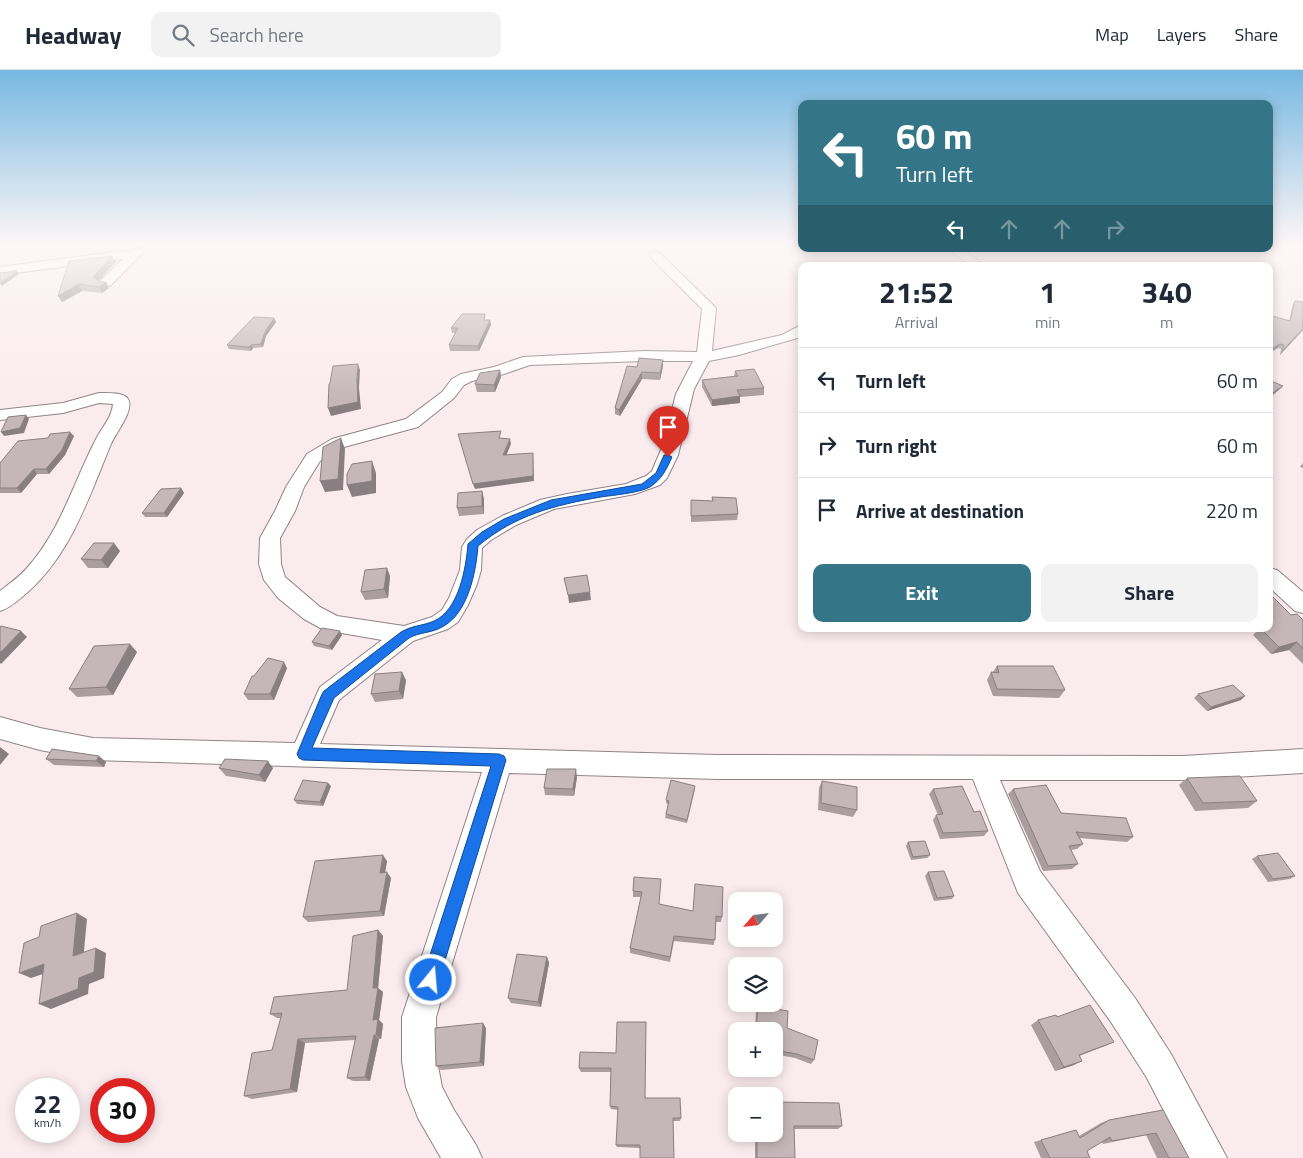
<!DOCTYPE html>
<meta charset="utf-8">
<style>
body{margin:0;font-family:"Titillium Web",sans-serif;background:#f2f2f3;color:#1f2937;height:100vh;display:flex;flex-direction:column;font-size:19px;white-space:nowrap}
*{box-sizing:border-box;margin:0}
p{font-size:16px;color:#747a83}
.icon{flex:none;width:28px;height:28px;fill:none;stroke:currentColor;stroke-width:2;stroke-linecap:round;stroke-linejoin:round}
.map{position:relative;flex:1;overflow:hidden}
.side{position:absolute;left:798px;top:192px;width:475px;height:370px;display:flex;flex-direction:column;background:#fff;border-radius:10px;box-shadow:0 2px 12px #0003}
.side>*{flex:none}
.guide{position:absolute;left:798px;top:30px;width:475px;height:152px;border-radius:10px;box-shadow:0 2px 12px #0003;background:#347688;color:#fff;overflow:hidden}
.needle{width:32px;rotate:242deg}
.buttons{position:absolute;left:728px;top:822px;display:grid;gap:10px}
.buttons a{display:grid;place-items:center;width:55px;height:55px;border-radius:10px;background:#fff;box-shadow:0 2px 12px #0003;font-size:25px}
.speed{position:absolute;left:15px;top:1008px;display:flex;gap:10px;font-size:25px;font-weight:700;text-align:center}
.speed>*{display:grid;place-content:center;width:65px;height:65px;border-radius:50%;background:#fff;box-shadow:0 2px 12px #0003;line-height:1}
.speed small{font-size:12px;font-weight:400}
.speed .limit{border:8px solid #d22;background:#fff;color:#111}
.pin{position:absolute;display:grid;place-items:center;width:42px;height:42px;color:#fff;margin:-51px -21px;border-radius:50% 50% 50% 0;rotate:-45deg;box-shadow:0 0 5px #0007}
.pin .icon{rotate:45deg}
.me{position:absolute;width:55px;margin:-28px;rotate:17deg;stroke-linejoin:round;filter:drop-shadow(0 0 4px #0008)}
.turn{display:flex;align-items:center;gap:18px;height:105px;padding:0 15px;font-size:22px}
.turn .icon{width:65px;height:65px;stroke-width:2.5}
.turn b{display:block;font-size:35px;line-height:42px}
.lanes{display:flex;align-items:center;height:48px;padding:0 15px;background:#0003;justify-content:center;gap:25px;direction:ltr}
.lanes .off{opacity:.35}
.eta{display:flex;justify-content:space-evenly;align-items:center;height:85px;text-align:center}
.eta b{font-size:30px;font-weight:700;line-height:35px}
.button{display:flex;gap:10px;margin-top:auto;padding:10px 15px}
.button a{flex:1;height:58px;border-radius:10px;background:#347688;color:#fff;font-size:20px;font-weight:700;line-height:58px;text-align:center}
.button a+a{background:#f2f2f3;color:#1f2937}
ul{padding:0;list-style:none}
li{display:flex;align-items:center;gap:15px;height:65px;padding:0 15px;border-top:1px solid #e0e1e3}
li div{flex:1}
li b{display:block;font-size:19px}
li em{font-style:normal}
header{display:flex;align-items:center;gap:30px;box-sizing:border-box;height:70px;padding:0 25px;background:#fff;border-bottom:1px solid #e0e1e3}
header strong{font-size:24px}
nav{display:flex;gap:28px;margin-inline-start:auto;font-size:18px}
.search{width:350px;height:45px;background:#f2f2f3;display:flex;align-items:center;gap:12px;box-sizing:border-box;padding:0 18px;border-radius:10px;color:#747a83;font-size:19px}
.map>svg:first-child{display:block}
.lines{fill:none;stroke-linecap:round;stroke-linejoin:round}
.minor-casing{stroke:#908386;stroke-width:2}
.minor{fill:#fff;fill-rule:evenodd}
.wall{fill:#a99d9f}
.shaded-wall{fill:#897f82}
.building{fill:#c4b6b9;stroke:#897f82;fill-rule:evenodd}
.route{fill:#1a73e8;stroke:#114b97}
</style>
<header>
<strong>Headway</strong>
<div class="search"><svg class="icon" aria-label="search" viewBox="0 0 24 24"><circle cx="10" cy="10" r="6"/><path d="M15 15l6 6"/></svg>Search here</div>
<nav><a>Map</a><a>Layers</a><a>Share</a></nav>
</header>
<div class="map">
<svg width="1303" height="1088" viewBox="0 0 1303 1088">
<rect width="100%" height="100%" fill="#faebee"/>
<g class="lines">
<!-- minor casing -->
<g class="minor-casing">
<path id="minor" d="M138,177l6,4 -2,3 -32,32 -5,1 -7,-4 25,-24 -123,16v-8l122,-16 7,2z
M948,179h14l23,17h-14z
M656,182l4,1 56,55 -4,43 70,-16 19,-10v12l-62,18 -30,6 -15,28 -16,66 -11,23 -7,7 -25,9 -81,15 -38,16 -25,15 -9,8 -1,22 -4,14 -9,21 -10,17 -10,7 -35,12 -74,59 -19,44 398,11 465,1 120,-7v24l-120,7h-183l40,91 95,127 36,56 56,104h-39l-41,-80 -36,-56 -93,-129 -45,-114h-255l-209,-6 -73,244 1,44 5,26 12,23 22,35 6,13h-41l-23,-40 -12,-31 -4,-26v-44l80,-245 -389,-12 -53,-10 -40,-11v-22l40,11 53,10 202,5 25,-56 62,-47 -58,-10 -20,-11 -26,-21 -14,-18 -5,-16 1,-26 15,-27 11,-24 21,-33 25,-15 74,-20 36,-27 10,-13 9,-5 33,-7 29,-10 121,-6 53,1 5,-43 -50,-50 -2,-3 2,-3zM644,291h49l-17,33 -13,51 -11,26 -6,5 -20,8 -59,10 -27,6 -38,16 -25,14 -10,9 -5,8 -2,23 -11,28 -7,12 -10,7 -28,9 -67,-10 -17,-9 -35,-30 -4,-13 -1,-26 15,-27 9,-24 16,-26 8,-6 16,-8 74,-20 36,-29 10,-13 8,-4 32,-7 26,-9z
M99,323c8,0 25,-1 29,6 7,11 -13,35 -17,45 -23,55 -41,114 -89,153 -7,6 -13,11 -22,14v-20c9,-7 19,-14 26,-22 34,-37 47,-85 69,-128 6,-13 17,-23 18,-37l-14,-1 -36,10 -63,7v-10l63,-7z
M1269,498l8,2 26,22v21l-8,-2 -26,-24z"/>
</g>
<!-- minor -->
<use href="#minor" class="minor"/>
</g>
<!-- wall -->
<path class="wall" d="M112,186l4,6 -18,19 3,1h5l3,6 -7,5 -20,-2 -20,11 -4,-6z
M1295,231l8,1v28l-23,25 1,-6 -3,-1 11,-27 4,-17z
M274,248l2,4 -10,14 -3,11 -10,1 -2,3 -22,-2 -2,-4z
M486,250h4l1,5 -12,26h-29l-1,-6 6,-12h-3l-1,-5z
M663,290v6l-3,14 -18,-1 -22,37 -5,-2v-6l22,-41z
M500,300l1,7 -6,15h-18l-2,-8z
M735,301l29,17v7l-24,2v6l-28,3 -10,-19v-7l32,-4z
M74,366l-9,19 -16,19h-12l-16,19h-21v-30z
M1303,393v5l-3,-1z
M181,418l3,5 -17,24h-22l-3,-4z
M482,421l2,8v15l-25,2 -2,-8z
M712,427l26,17 -1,6 -46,2v-22l21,1z
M120,481l-12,17h-20l-7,-9z
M390,506l-2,22 -23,2 -4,-8z
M1269,523l22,22 12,5v44l-14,-14 -18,4 -18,-19 6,-6h10z
M342,565l-10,15 -18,-4 -2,-4z
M137,582l-24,43 -36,2 -8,-8z
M997,596l68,24 -6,8 -66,-2 -6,-16 4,-8h2z
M287,598l-13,32h-26l-4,-6 10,-18z
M406,610l-3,19 -28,3 -4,-8z
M1198,624l43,6 -34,11 -13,-13z
M52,679l54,13 -2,5 -50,-2 -8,-6z
M219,698h54l-8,14 -39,-6z
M577,707l-3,19 -29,-1 -1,-7z
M1187,708l70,23 -9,7 -53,3 -16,-26z
M822,711l35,29 -4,7 -35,-7 1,-22z
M331,716l-8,20 -26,-2 -3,-4z
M695,719l-8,34 -22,-5 1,-4 2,-10 -2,-1v-3z
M933,719l41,23 14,19 -4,5 -44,3 -7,-19 3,-5h2l-9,-21z
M1013,719l48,24 72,24 -6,5 -48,-4 4,6 -6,5 -6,1 7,14 -6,5 -29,2 -35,-77z
M908,772l22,13 -3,3 -16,2 -5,-14z
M1257,786l38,20 -5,3 -22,3 -16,-23z
M387,791l-2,11 6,6 -7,38 -76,6 -5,-5z
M928,802l26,24 -2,3 -18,2 -9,-25z
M634,807l25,27 63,13 -1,5h-5l-2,23 -40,-4 -4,21 -40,-9v-5l11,-51h-8v-6z
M378,860l5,6 -5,52 5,4 -4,28 4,4 -2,15h-2l-9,42h-17l-6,-3 8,-38 -50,3 -8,49 -45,7 -8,-3 28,-46 9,-32h-4l-7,-4 77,-24z
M547,887l2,6 -8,44 -30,-4 -3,-5z
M758,936l29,22 27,32 -3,4 -16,-6 -21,-4v-23h-19l1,-21z
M1057,947l57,25 -35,14 -5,9 -19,6 -24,-46 7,-5z
M486,958l-2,38 -43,4 -5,-4z
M616,983l30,45 35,20 -1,3h-7l-33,27 -23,-1 -1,-2 2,-35 -7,-1 -1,-3 1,-34h-30l-2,-4z
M732,1021l43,11 67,24 -4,3h-44l1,29h-40v-20h-22l-2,-44z
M1163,1040l26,48h-32l-11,-23 -43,9 -1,-2 -15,9 3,7h-49l-7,-16 42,-12 3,6 22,-13 8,-3z"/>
<!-- shaded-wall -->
<path class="shaded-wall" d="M112,186l4,6 -20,21 -3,-6z
M17,201l2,3 -17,12 -2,-3z
M106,212l3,6 -7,5 -3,-6z
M79,214l3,7 -20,11 -4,-6z
M274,248l2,4 -10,14 -3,11 -2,-3 4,-12z
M490,250l1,5 -12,26 -1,-5z
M1303,259v1l-23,25 2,-4z
M1280,274l-2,4 -9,5v-3z
M251,275l2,3 -2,3 -2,-4z
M663,290v6l-3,14v-7z
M358,294l2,6 -1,18 2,21 -30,7 -3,-8 29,-27z
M500,300l1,7 -6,15 -1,-7z
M642,302v7l-22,37 -1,-6z
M1283,316l-3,3 -11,9 2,-4z
M740,326v7l-28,3v-6z
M26,345l3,4 -5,14 -20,3 -3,-4z
M70,362l4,4 -9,19 -16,19 -3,-5z
M341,368l4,11 -2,41 -18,2 -5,-11z
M510,369l1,5 -7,17 -1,-6z
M533,383l1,28 -59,8 -2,-5z
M372,391l4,12v20l-24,4 -5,-12z
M34,399l3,5 -16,19 -4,-5z
M181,418l3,5 -17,24 -3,-4z
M482,421l2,8v15l-2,-8z
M114,473l6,8 -12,17 -7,-8z
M387,498l3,8 -2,22 -4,-9z
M590,522l1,8 -22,3 -1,-8z
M21,561l6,6 -26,27 -1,-1v-10z
M340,561l2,4 -10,15 -3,-4z
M1297,572l-8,8 -18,4 8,-7z
M130,574l7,8 -24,43 -7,-8z
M284,592l3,6 -13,32 -4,-6z
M402,602l4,8 -3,19 -4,-8z
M1245,626l-4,4 -34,11 4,-4z
M0,677l9,7 -9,11z
M99,686l7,6 -2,5 -8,-6z
M268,691l5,7 -8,14 -6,-7z
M576,699l1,8 -3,19 -1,-7z
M328,713l3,3 -8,20 -3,-4z
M383,785l4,6 -3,18 -4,-6z
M387,802l4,6 -7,38 -4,-5z
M77,843l10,6 -4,42 -10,-5z
M378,860l5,6 -5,53v-1l5,4 -4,28 4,4 -2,15 -5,-4 -3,-15v-32z
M96,878l10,5 -2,25 -15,6 -1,10 -37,15 -12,-5 40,-26z
M547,887l2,6 -8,44 -3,-5z
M44,894l11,6 -24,8 -12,-5z
M483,953l3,5 -2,38 -4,-4z
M374,965l5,4 -9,42 -5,-4z
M298,969l7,4 -8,49 -7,-3z
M1114,972l-9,4 -35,13 9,-4z
M1082,991l-8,4 -19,6 9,-4z"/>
<!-- building -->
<path class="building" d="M112,186l-19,21 8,5h5l-7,5 -20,-3 -21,12 11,-35z
M17,201l-17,12v-10z
M1295,231l8,1v27l-21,22 2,-6 -4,-1 -11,6v-35l21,6z
M462,244h23l-1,6h6l-12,26 -29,-1 9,-17h-7z
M254,247l20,1 -9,14 -4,12 -10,1 -2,2 -22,-2z
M639,288l24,2 -3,13 -18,-1 -23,38 -4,-2 12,-42 10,1z
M358,294l-1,17 1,21 -30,6 1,-24 1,-1 3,-17z
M754,299l10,19 -27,2 3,6 -28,4 -10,-20 36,-4 -3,-5z
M500,300l-6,15 -19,-1 5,-11z
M1269,310l14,6 -12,8 -2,-1z
M26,345l-6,13 -19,4 7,-15z
M501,361l-2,7 11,1 -7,16 30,-2v23l-60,8 -15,-50z
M70,362l-8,18 -16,19h-12l-17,19h-17v-25l18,-22 30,-3 2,-4z
M341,368l-3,41 -18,2 3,-34z
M372,391v20l-25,4v-11l5,-10z
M181,418l-17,25h-22l19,-24z
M482,421v15l-25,2 1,-15z
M712,427l24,1 2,16 -47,2v-16l22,1z
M94,473h20l-13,17 -20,-1z
M387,498l-3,21 -23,3 4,-22z
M587,505l3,17 -22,3 -4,-17z
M1269,523l22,22 6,-1 6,6v29l-6,-7 -18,5 -18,-18h8v-6l3,-2 -3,-4z
M1,556l20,5 -21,22v-26z
M322,558l18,3 -11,15 -17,-4z
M130,574l-24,43 -37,2 25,-43z
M268,588l16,4 -14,32h-26l8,-18h2z
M997,596h56l12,24 -68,-1 -6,-17 8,1z
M402,602l-3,19 -28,3 4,-20z
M1233,615l12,11 -34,11 -13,-13z
M52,679l47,7 -3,5 -50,-2z
M225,689l43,2 -9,14 -40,-7z
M547,699h29l-3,20 -29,-1z
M1240,706l17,25 -54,2 -16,-25z
M303,710l25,3 -8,19 -26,-2z
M671,710l24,6 -8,34 -21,-6 3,-13 -3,-1z
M822,711l35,6v23l-36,-7z
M1046,715l15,28 65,5 7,19 -57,-5 7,12 -14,2 9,18 -30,2 -35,-77z
M962,716l12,26 6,-1 8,20 -45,2 -7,-18 7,-1 -10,-25z
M925,771l5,14 -17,2 -5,-15z
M1278,783l17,23 -22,3 -16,-23z
M383,785l-3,18 7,-1 -7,39 -77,6 12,-56z
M944,801l10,25 -17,2 -9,-26z
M634,807l27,2 -2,25 34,7 2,-27 28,3 -1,30 -6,-1 -1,24 -41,-4 -4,21 -40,-9 12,-56 -9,-1z
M77,843l-4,43 23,-8 -2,24 -15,6 -1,11 -39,15 5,-40 -25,9 5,-30 15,-6 2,-11z
M378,860l-5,58h5l-5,32 5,-1 -2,16h-2l-9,42 -18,1 9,-42 -58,3 -8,50 -46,7 8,-43 20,-3 10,-37 -12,1 4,-17 73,-7 6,-54z
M517,884l30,3 -9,45 -30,-4z
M1090,935l24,37 -35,13 3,6 -18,6 -26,-47 18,-5 1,2z
M758,936l30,5 -1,17 31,12 -4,20 -17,-6 -23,-4v-19h-18z
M617,952h29l-1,76h35l1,20h-8l1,40h-34v-13h-24l2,-38 -8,-1 1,-38h-32l1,-16 36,1z
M483,953l-3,39 -44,4 -1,-38z
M732,1021h42l1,11 64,1 3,23h-48l1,32h-38v-23h-22zM736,1026h38v38h-38z
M1163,1040l26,48h-20l-13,-25 -44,8 -2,-4 -23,14 3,7h-40l-9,-18 35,-10 4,8 29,-18z"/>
<!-- sky -->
<linearGradient id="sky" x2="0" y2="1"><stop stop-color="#77b8e1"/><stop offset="0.53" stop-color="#fdf6f7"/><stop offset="1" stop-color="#fdf6f7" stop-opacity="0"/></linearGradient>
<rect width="1303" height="329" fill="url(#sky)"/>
<!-- route -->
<path class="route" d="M664,385h4l4,2c-6,13 -10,22 -22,30 -11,6 -36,8 -49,10 -46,8 -86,18 -123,49 -2,26 -10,68 -36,81 -10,6 -22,5 -33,11l-75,60 -22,50 187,6 5,2 2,4 -67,220 -2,6 -6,3 -6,-3 -3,-6 69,-214 -188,-6 -4,-2 -2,-4 25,-60 2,-3 77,-59c12,-7 22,-6 33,-11 25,-11 32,-53 34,-77l14,-12 22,-13 47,-19 91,-16 14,-11z"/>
</svg>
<div class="buttons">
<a><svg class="needle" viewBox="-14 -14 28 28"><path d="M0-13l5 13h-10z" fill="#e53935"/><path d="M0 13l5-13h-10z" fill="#747a83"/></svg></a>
<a><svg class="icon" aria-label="layers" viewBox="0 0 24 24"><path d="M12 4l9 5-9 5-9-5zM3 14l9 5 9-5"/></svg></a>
<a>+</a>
<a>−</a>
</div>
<div class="speed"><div>22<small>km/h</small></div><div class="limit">30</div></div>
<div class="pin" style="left:668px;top:387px;background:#d93025"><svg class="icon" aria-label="arrive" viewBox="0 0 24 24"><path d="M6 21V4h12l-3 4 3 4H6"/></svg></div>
<svg class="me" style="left:431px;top:910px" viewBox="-20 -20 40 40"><circle r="17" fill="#1a73e8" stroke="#fff" stroke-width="3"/><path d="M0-11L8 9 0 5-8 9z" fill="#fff"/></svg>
<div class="guide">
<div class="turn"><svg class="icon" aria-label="left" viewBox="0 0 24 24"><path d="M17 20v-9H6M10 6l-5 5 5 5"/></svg><div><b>60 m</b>Turn left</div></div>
<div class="lanes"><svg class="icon" aria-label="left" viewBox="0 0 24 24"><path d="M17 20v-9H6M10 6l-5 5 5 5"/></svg><svg class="icon off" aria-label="ahead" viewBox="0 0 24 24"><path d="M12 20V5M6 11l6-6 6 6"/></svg><svg class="icon off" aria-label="ahead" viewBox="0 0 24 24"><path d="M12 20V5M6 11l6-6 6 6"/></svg><svg class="icon off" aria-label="right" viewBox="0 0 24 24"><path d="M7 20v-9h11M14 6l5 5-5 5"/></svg></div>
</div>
<section class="side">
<div class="eta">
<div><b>21:52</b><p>Arrival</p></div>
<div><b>1</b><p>min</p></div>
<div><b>340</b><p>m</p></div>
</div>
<ul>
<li><svg class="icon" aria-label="left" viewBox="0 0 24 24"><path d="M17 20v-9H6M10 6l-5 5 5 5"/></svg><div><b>Turn left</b></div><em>60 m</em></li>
<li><svg class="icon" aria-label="right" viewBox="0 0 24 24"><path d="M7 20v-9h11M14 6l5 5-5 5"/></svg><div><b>Turn right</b></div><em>60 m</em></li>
<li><svg class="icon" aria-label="arrive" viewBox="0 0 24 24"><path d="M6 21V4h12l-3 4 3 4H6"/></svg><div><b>Arrive at destination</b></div><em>220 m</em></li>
</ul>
<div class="button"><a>Exit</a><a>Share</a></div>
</section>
</div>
